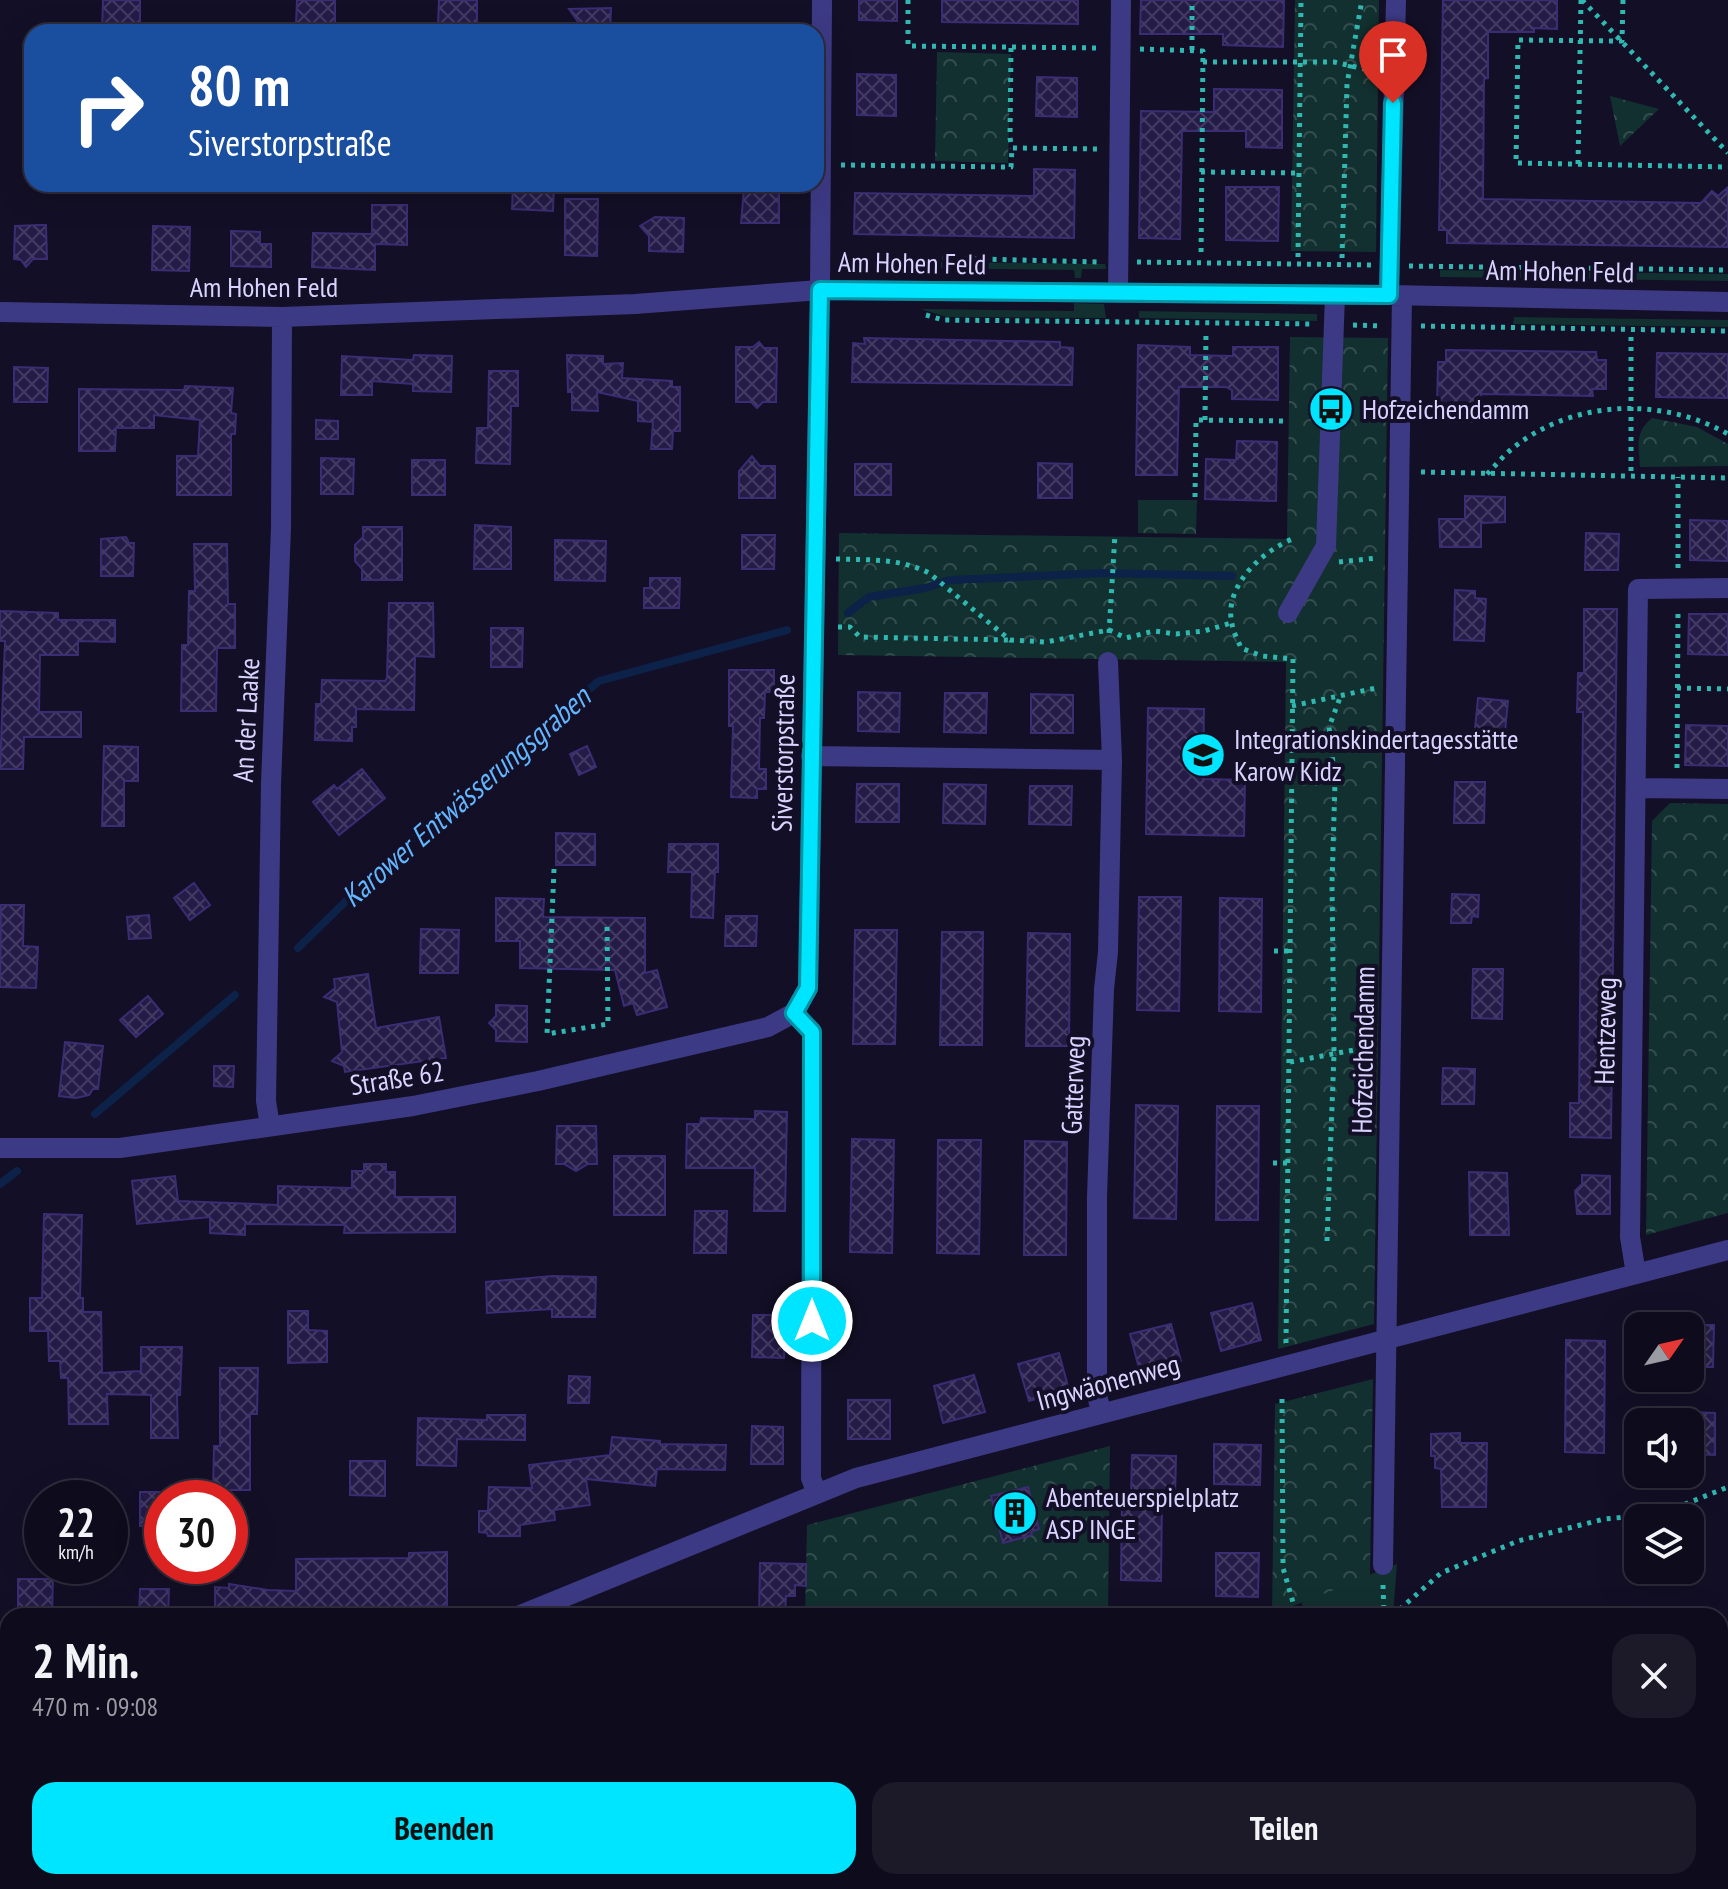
<!DOCTYPE html>
<html lang="de">
<meta charset="utf-8">
<style>
body{margin:0;font-family:"PT Sans Narrow",sans-serif;background:#1c1929;color:#f1f3f6;height:100vh;display:flex;flex-direction:column;font-size:30px;white-space:nowrap}
*{box-sizing:border-box;margin:0}
p{font-size:26px;color:#9b9ba3}
.icon{flex:none;width:44px;height:44px;fill:none;stroke:currentColor;stroke-width:2;stroke-linecap:round;stroke-linejoin:round}
.map{position:relative;flex:1;overflow:hidden}
.panel{position:absolute;left:0px;top:1608px;width:1728px;height:282px;display:flex;flex-direction:column;background:#0e0b1c;border-radius:24px 24px 0 0;box-shadow:0 8px 32px #0002,0 0 0 2px #2e2b3b}
.panel>*{flex:none}
.guide{position:absolute;left:24px;top:24px;width:800px;height:168px;border-radius:24px;box-shadow:0 8px 32px #0002,0 0 0 2px #2e2b3b;background:#1a4fa0;color:#fff;overflow:hidden}
.needle{width:52px;rotate:56deg}
.controls{position:absolute;left:1624px;top:1312px;display:grid;gap:16px}
.controls a{display:grid;place-items:center;width:80px;height:80px;border-radius:16px;background:#0e0b1c;box-shadow:0 8px 32px #0002,0 0 0 2px #2e2b3b;font-size:40px}
.speed{position:absolute;left:24px;top:1480px;display:flex;gap:16px;font-size:40px;font-weight:700;text-align:center}
.speed>*{display:grid;place-content:center;width:104px;height:104px;border-radius:50%;background:#0e0b1c;box-shadow:0 8px 32px #0002,0 0 0 2px #2e2b3b;line-height:1}
.speed small{font-size:20px;font-weight:400}
.speed .limit{border:12px solid #d22;background:#fff;color:#111}
.pin{position:absolute;display:grid;place-items:center;width:68px;height:68px;color:#fff;margin:-82px -34px;border-radius:50% 50% 50% 0;rotate:-45deg;box-shadow:0 0 8px #0007}
.pin .icon{rotate:45deg}
.me{position:absolute;width:88px;margin:-44px;rotate:0deg;stroke-linejoin:round;filter:drop-shadow(0 0 6px #0008)}
.turn{display:flex;align-items:center;gap:28px;height:168px;padding:0 32px;font-size:36px}
.turn .icon{width:104px;height:104px;stroke-width:2.5}
.turn b{display:block;font-size:56px;line-height:68px}
.round{display:grid;place-items:center;flex:none;width:84px;height:84px;border-radius:24px;background:#1c1929}
.headline{display:flex;align-items:center;justify-content:space-between;height:136px;padding:0 32px}
h1{font-size:48px;font-weight:700;line-height:60px}
.button{display:flex;gap:16px;margin-top:auto;padding:16px 32px}
.button a{flex:1;height:92px;border-radius:24px;background:#00e5ff;color:#111;font-size:32px;font-weight:700;line-height:92px;text-align:center}
.button a+a{background:#1c1929;color:#f1f3f6}
.map>svg:first-child{display:block}
.green{fill:#12302f}
.park{fill:url(#park-crowns)}
.lines{fill:none;stroke-linecap:round;stroke-linejoin:round}
.stream{stroke:#0c2248;stroke-width:8}
.building{fill:url(#building-cross-hatch);stroke:#3b2d73;stroke-width:2}
.path{stroke:#2fb8b0;stroke-width:5;stroke-dasharray:4 6;stroke-linecap:butt}
.minor{stroke:#3d3a85;stroke-width:20}
.route-casing{stroke:#0095a6;stroke-width:20}
.route{stroke:#00e5ff;stroke-width:14}
.labels{text-anchor:middle;stroke-width:8;stroke-linejoin:round;paint-order:stroke}
.street-label{font-size:28px;fill:#d9d4ff;stroke:#130f26}
.poi-label{font-size:28px;fill:#d9d4ff;stroke:#130f26;text-anchor:start}
.water-label{font-size:30px;font-style:italic;fill:#62b6ff;stroke:#130f26}
</style>
<div class="map">
<svg width="1728" height="1889" viewBox="0 0 1728 1889">
<defs>
<pattern id="park-crowns" width="20" height="18" patternUnits="userSpaceOnUse" patternTransform="scale(2)"><rect width="20" height="18" fill="#12302f"/><path d="M2 6a3 3 0 1 1 6 0M12 15a3 3 0 1 1 6 0" fill="none" stroke="#344d4e"/></pattern>
<pattern id="building-cross-hatch" width="8" height="8" patternUnits="userSpaceOnUse" patternTransform="scale(2)"><rect width="8" height="8" fill="#241b47"/><path d="M0 0l8 8M0 8l8-8" fill="none" stroke="#433b63"/></pattern>
</defs>
<rect width="100%" height="100%" fill="#130f26"/>
<!-- green -->
<path class="green" d="M939,262l166,2 1,5h-24l-1,9h-6l-1,-8 -152,-2z
M1440,270l288,4v7l-288,-4z
M1074,303l30,1 2,14 -160,-1 -25,-8 153,2z
M1139,311l178,3v7l-178,-3z
M1514,317l214,3v7l-215,-3z
M1397,1564l-4,52h-90l-1,-15z"/>
<!-- park -->
<path class="park" d="M1295,0h84l-3,252 -85,-1z
M937,52l74,2 -3,109 -73,-2z
M1610,96l49,13 -39,37z
M1290,337l98,1 -14,986 -96,25 8,-687 -448,-7 1,-122 448,6z
M1652,418l45,9 31,17v22l-88,1c-1,-21 -6,-34 12,-49z
M1138,500h59l-1,34 -58,-1z
M1670,803l58,1v409l-82,22 6,-414z
M1373,1379l-3,197 -98,38 3,-210z
M1110,1446l-2,170h-303l2,-91z"/>
<g class="lines">
<!-- stream -->
<path class="stream" d="M848,613l21,-16 56,-9 25,-8 153,-7 129,3
M298,948l91,-89 210,-178 188,-51
M95,1114l140,-119
M0,1184l17,-13"/>
</g>
<!-- building -->
<path class="building" d="M103,0h37v32h-38z
M297,0h38v24h-39z
M439,0h38v24h-39z
M859,0h38v21l-38,-1z
M942,0h136v24l-136,-2z
M1141,0h143l-1,47 -60,-2v-11h-83z
M1443,0h114v29l-23,-1v4h-46v46l-4,1 -1,120 218,4 11,-12 6,5 10,-9v60l-281,-4v-13h-8z
M611,8l-1,24h-25l-16,-23z
M857,74l39,1v41l-39,-1z
M1037,77l40,1v39l-41,-1z
M1214,89l68,1v58l-36,-1v-16h-64l-2,108 -41,-1 2,-127 73,1z
M1034,169l41,1 -1,68 -220,-4 1,-41 179,3z
M513,184h41l-1,27 -41,-2z
M1226,187h53l-1,54 -52,-1z
M779,188v35h-38l3,-34z
M565,199h33l-1,57 -32,-1z
M372,205h35v40l-32,-1v26l-63,-3 1,-34 59,1z
M655,217l29,1 -1,34 -34,-1v-15l-9,-10z
M39,225h7l1,34h-14l-7,8 -5,-7 -7,-1 1,-33z
M153,226l37,1 -1,44 -37,-1z
M231,231l29,1v12h11v23l-40,-1z
M864,338l196,4v5l13,1 -1,37 -220,-3 1,-39 12,1z
M759,342l5,6h13l-1,54h-13l-6,6 -6,-6h-15v-55h17z
M1138,345l52,2v8l43,1v-9h45v53l-46,-1v-9l-6,-3h-47l-2,88h-41z
M1446,350l150,2 1,8h9v29h-14l1,7 -112,-2 -1,28 -35,-1v-15h-8l1,-44h8z
M1657,353l71,1v44l-72,-1z
M414,355l38,1 -1,36 -38,-1v-7l-41,-3v14h-31l1,-39 71,4z
M567,355l36,1v8l20,-1 -1,15 50,3v6h8v44h-7l-1,18h-21l2,-27 -15,-1v-20l-41,-9 1,19 -26,-1v-18h-4z
M14,367l34,1 -1,34h-33z
M489,371h29v35h-7l-1,58 -34,-1 1,-35h11z
M185,386l48,2 -2,25 5,1 -1,20h-4v61h-54v-39h21l2,-36 -46,-5v13h-38l-1,23h-36v-62l105,1z
M316,420l22,1v18h-22z
M1237,441l40,1 -1,59 -71,-2 1,-40 30,1z
M752,456l8,10h15v32h-36v-27z
M321,458l33,1 -1,35h-32z
M412,460h33v35h-33z
M1038,463l34,1v34h-34z
M855,464h36v31h-36z
M1465,496l40,1v25l-24,1v24h-41l-1,-28h26z
M1690,520l38,1v40l-38,-1z
M475,525l36,2v42h-37z
M363,527h39v53h-40v-11l-7,-8v-16l8,-8z
M1586,533l33,1 -1,36h-33z
M742,535h33l-1,34h-32z
M126,537l3,6h5l-1,33h-32v-37z
M555,540l51,1 -1,40 -50,-1z
M194,544h33l1,60h7v44h-18l-1,63h-35l1,-66h6l1,-54h6z
M650,578h30l-1,30h-35v-20h6z
M1455,590l20,1v7l11,1 -2,42 -30,-1z
M389,603h44l1,54 -19,-1 -1,54 -58,-1v18h-4v14l-37,-1 1,-36h5l1,-24 63,1 2,-3z
M1584,609h33l-6,529 -41,-1v-34h9l4,-391h-6l1,-39h6z
M0,611l58,2v7h57v22l-37,-1v14h-38l-1,57h42v25h-57l-1,32h-23l5,-128h-5z
M1689,614h39v41l-40,-1z
M491,628h32l-1,39h-31z
M729,670h45v22h-9l-1,26h-4l-1,51h7v20h-9v9l-26,-1 2,-71h-4z
M858,692l42,1 -1,39 -41,-1z
M945,693h42l-1,40 -42,-1z
M1031,694l42,1v38h-42z
M1478,698l30,3 -3,31 -30,-3z
M1148,708l56,1 -1,70 42,1 -1,56 -98,-2z
M1686,725l42,1v40l-43,-1z
M104,746l34,1v34h-14v45h-22z
M587,746l9,21 -17,8 -9,-21z
M362,769l23,29 -46,37 -26,-33 21,-17 3,4z
M1455,782h30l-1,41h-30z
M857,784h42v38h-43z
M944,784l42,1 -1,39 -42,-1z
M1030,786h42l-1,39 -42,-1z
M556,833l39,1v31h-39z
M669,844h49v28h-3l-2,46 -22,-1 1,-45h-24z
M194,883l16,22 -20,15 -16,-22z
M1452,894l27,1 -1,22 -6,-1 -1,7h-20z
M1139,897h42l-2,114 -42,-1z
M496,898l48,1 -1,18 102,1v55l12,-3 10,37 -30,8 -4,-12 -9,3 -9,-36 -95,-2v-27h-24z
M1220,898l42,1 -1,113 -42,-1z
M1,905h23l-1,41 15,1 -2,41 -36,-1z
M149,915l2,23 -22,1 -2,-22z
M726,916h31l-1,30h-31z
M421,929l38,1 -1,43h-38z
M855,930h42l-2,114h-42z
M942,932h41l-1,113h-42z
M1028,933l42,1 -1,112h-43z
M1473,969h30l-1,50 -30,-1z
M368,974l8,54 63,-11 7,41 -101,14 -1,-6 -12,-5 10,-9 -5,-50 -13,-5 11,-9 -1,-9z
M148,996l15,18 -27,23 -16,-17z
M496,1005l31,1v36l-31,-1v-11l-7,-7 7,-7z
M65,1042l38,4 -5,43h-5l-4,6 -13,3 -17,-2z
M214,1066h20l-1,21 -19,-1z
M1443,1068l32,1 -1,35h-32z
M1136,1105l42,1 -2,113 -42,-1z
M1217,1106h42l-1,114h-42z
M755,1111l32,1 -2,99h-31l1,-43h-69l1,-44h13l1,-6 54,1z
M557,1126h39l1,38h-9l-12,7 -12,-7h-8z
M852,1139l42,1 -2,113 -42,-1z
M938,1140h43l-2,114 -42,-1z
M1025,1141l42,1 -1,113h-42z
M614,1156h51v59h-51z
M364,1164h22v8h9v25h60v35l-111,1 1,-8 -100,-1v11l-35,-2v-16l-73,7 -5,-43 43,-5 3,25 100,4v-19l74,2v-17h12z
M1469,1172l38,1 2,62h-39z
M1582,1175l28,1v38h-33l-2,-23 7,-7z
M695,1211h32l-1,42h-32z
M44,1214l38,1 -2,83h3v14h18l1,61 39,-2v-24h41l-2,48h-3l1,43h-27v-43l-44,-1 1,30h-39l-1,-46h-7l-1,-17h-11l-1,-30h-18v-33h12z
M552,1276l44,1 -1,40h-43v-8l-65,4 -1,-31z
M1252,1303l9,37 -40,11 -10,-38z
M288,1311h20v19l19,1v31l-39,1z
M753,1315h32l-1,43 -32,-1z
M1171,1324l10,37 -41,11 -10,-38z
M1690,1325h24l-1,42h-23z
M1566,1340l39,1 -1,112 -39,-1z
M1059,1353l10,37 -40,11 -11,-37z
M220,1368h38l-1,46h-7v76h-37l1,-44h6z
M974,1375l11,37 -42,11 -9,-37z
M569,1376l21,1 -1,26h-21z
M848,1400h42v39h-42z
M1690,1412l25,1v42l-25,-1z
M487,1415h38v25l-68,-1 -1,27 -39,-1 1,-47 69,2z
M752,1426l31,1v37h-32z
M1460,1433v10h27l-1,64h-44l-1,-38 -6,-1v-12h-4v-22z
M612,1437l48,4v3l66,1 -1,25 -68,-1 -2,17 -69,-7 4,26 -36,5 1,10 -35,5v11h-32l-1,-3 -8,-1v-21h9l1,-24 43,1 -3,-23 81,-10z
M1214,1444l47,1 -1,40 -46,-1z
M1132,1455l44,1 -1,42h-13l-1,83 -40,-1 1,-83h9z
M350,1461h35v35l-35,-1z
M1028,1487l11,42 -8,3 1,3 -29,8 -12,-47z
M140,1492h22v34h-22z
M447,1552v54l-133,2v8h-99v-29l14,1v-4l39,6 28,1v-32l113,-1v-5z
M1216,1553h43l-1,44 -42,-1z
M760,1563l46,1v22l-11,-1v11h-9l-1,20h-26z
M18,1579h35l-1,37h-34z
M140,1589h29l-1,27h-29z"/>
<g class="lines">
<!-- path -->
<path class="path" d="M908,0v46l194,2
M1582,0l146,153
M1623,0l-1,41 -104,-1 -2,123 212,4
M1011,48l-1,90 2,10
M1140,49l63,2 -2,205
M1192,50v-50
M1203,62h131l39,9
M1578,164l3,-164
M841,165l170,2 1,-19 89,1
M1201,172l98,1
M1298,257l3,-257
M1342,258l5,-174 15,-84
M1137,262l234,3
M1409,266l319,4
M914,267l28,-9 157,4
M926,315l17,5 372,4
M1353,325l30,1
M1421,326l307,5
M1631,337v140
M1205,420l1,-89
M1421,472l307,6
M1487,474c9,-9 17,-19 26,-26 61,-49 149,-51 215,-14
M1195,497l1,-77 91,1
M836,559c33,1 63,-1 93,14l81,67 36,2 63,-12 17,8 28,-7 22,3 28,-3 27,-8
M1339,562l38,-4
M1678,568v-91
M838,627h12l10,10 149,3
M1109,633l6,-99
M1677,688l51,1
M1292,706l84,-18
M1677,768l1,-158
M554,869l-7,165 61,-10 -1,-101
M1274,951h16
M1290,1062l80,-15
M1273,1163h15
M1327,1241l7,-187 -2,-170 3,-102 -6,-55 12,-32
M1286,1343l7,-684 -31,-3 -21,-8c-3,-8 -8,-16 -9,-24 -9,-38 31,-74 63,-86
M1282,1399l1,169 14,48
M1383,1585l1,31
M1392,1616l49,-43 77,-32 86,-22 56,-5 68,-27
M643,1889l16,-7
M1359,1889l1,-7"/>
<!-- minor -->
<path class="minor" d="M1118,293l3,-293
M1389,295l7,-295
M0,312l282,5 353,-13 185,-14 569,5 339,7
M1288,613l38,-67 9,-251
M811,756l301,4
M1637,788l91,1
M794,1013l18,19 -1,446 6,16
M270,1126l-4,-25 5,-317 10,-256 1,-211
M0,1148h120l293,-42 125,-25 230,-54 26,-14 14,-25 12,-698 2,-290
M1636,1274l-6,-37 8,-648 90,-1
M1101,1412l-4,-17v-198l7,-208 4,-37 4,-192 -4,-98
M1383,1565l19,-1269
M518,1616l338,-138 872,-228
M0,1828l8,-3"/>
</g>
<g class="lines">
<!-- route casing -->
<g class="route-casing">
<path id="route" d="M812,1321v-289l-18,-19 14,-25 12,-698 569,5 4,-192"/>
</g>
<!-- route -->
<use href="#route" class="route"/>
</g>
<!-- icons -->
<defs>
<g id="bus-disc" transform="scale(2.3)"><circle r="9.5" fill="#00e5ff" stroke="#130f26"/><path d="M-5-6H5V4H4V6H2V4H-2V6H-4V4H-5ZM-3.5-4V0h7V-4ZM-3.5 1.2v1.5H-2V1.2ZM2 1.2v1.5H3.5V1.2Z" fill="#111"/></g>
<g id="school-disc" transform="scale(2.3)"><circle r="9.5" fill="#00e5ff" stroke="#130f26"/><path d="M0-5L7-2L0 1L-7-2ZM-4 1L0 2.5L4 1V4Q0 6-4 4Z" fill="#111"/></g>
<g id="building-disc" transform="scale(2.3)"><circle r="9.5" fill="#00e5ff" stroke="#130f26"/><path d="M-4-6H4V6H1V3H-1V6H-4ZM-2.5-4.3h1.7v1.8h-1.7ZM.8-4.3h1.7v1.8H.8ZM-2.5-1h1.7V.8h-1.7ZM.8-1h1.7V.8H.8Z" fill="#111"/></g>
</defs>
<g fill-rule="evenodd">
<use href="#bus-disc" x="1331" y="409"/>
<use href="#school-disc" x="1203" y="755"/>
<use href="#building-disc" x="1015" y="1513"/>
</g>
<g class="labels">
<!-- street labels -->
<g class="street-label">
<text transform="translate(912 263) rotate(1)" y="10">Am Hohen Feld</text>
<text transform="translate(1560 271) rotate(1)" y="10">Am Hohen Feld</text>
<text x="264" y="297">Am Hohen Feld</text>
<text transform="translate(246 720) rotate(-87)" y="10">An der Laake</text>
<text transform="translate(783 753) rotate(-89)" y="10">Siverstorpstraße</text>
<text transform="translate(1605 1031) rotate(-89)" y="10">Hentzeweg</text>
<text transform="translate(1363 1050) rotate(-89)" y="10">Hofzeichendamm</text>
<text transform="translate(397 1078) rotate(-9)" y="10">Straße 62</text>
<text transform="translate(1073 1085) rotate(-88)" y="10">Gatterweg</text>
<text transform="translate(1108 1382) rotate(-15)" y="10">Ingwäonenweg</text>
</g>
<!-- poi labels -->
<g class="poi-label">
<text x="1362" y="419">Hofzeichendamm</text>
<text x="1234" y="749">Integrationskindertagesstätte<tspan x="1234" dy="32">Karow Kidz</tspan></text>
<text x="1046" y="1507">Abenteuerspielplatz<tspan x="1046" dy="32">ASP INGE</tspan></text>
</g>
<!-- water labels -->
<g class="water-label">
<text transform="translate(466 797) rotate(-41)" y="10">Karower Entwässerungsgraben</text>
</g>
</g>
</svg>
<div class="controls">
<a><svg class="needle" viewBox="-14 -14 28 28"><path d="M0-13l5 13h-10z" fill="#e53935"/><path d="M0 13l5-13h-10z" fill="#9b9ba3"/></svg></a>
<a><svg class="icon" aria-label="sound" viewBox="0 0 24 24"><path d="M4 9h4l5-4v14l-5-4H4zM17 9q2 3 0 6"/></svg></a>
<a><svg class="icon" aria-label="layers" viewBox="0 0 24 24"><path d="M12 4l9 5-9 5-9-5zM3 14l9 5 9-5"/></svg></a>
</div>
<div class="speed"><div>22<small>km/h</small></div><div class="limit">30</div></div>
<div class="pin" style="left:1393px;top:103px;background:#d93025"><svg class="icon" aria-label="arrive" viewBox="0 0 24 24"><path d="M6 21V4h12l-3 4 3 4H6"/></svg></div>
<svg class="me" style="left:812px;top:1321px" viewBox="-20 -20 40 40"><circle r="17" fill="#00e5ff" stroke="#fff" stroke-width="3"/><path d="M0-11L8 9 0 5-8 9z" fill="#fff"/></svg>
<div class="guide">
<div class="turn"><svg class="icon" aria-label="right" viewBox="0 0 24 24"><path d="M7 20v-9h11M14 6l5 5-5 5"/></svg><div><b>80 m</b>Siverstorpstraße</div></div>
</div>
<section class="panel">
<div class="headline"><div><h1>2 Min.</h1><p>470 m · 09:08</p></div><a class="round"><svg class="icon" aria-label="close" viewBox="0 0 24 24"><path d="M6 6l12 12M18 6L6 18"/></svg></a></div>
<div class="button"><a>Beenden</a><a>Teilen</a></div>
</section>
</div>
